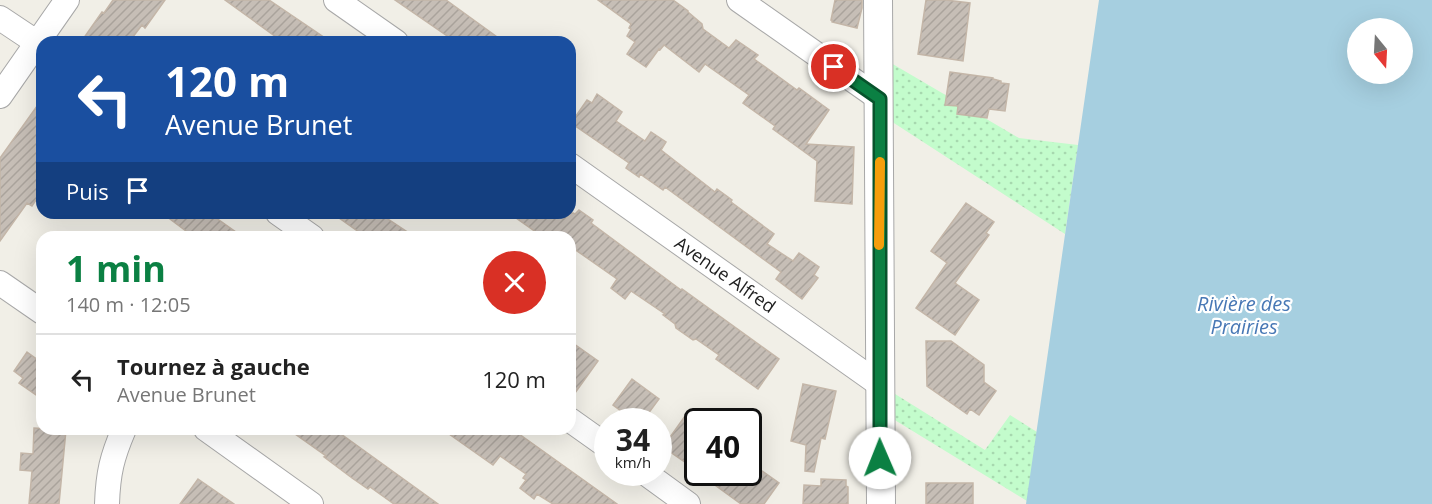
<!DOCTYPE html>
<html lang="fr">
<meta charset="utf-8">
<style>
body{margin:0;font-family:"Open Sans",sans-serif;background:#f6f6f6;color:#222;height:100vh;display:flex;flex-direction:column;font-size:22px;white-space:nowrap}
*{box-sizing:border-box;margin:0}
p{font-size:20px;color:#767676}
.icon{flex:none;width:33px;height:33px;fill:none;stroke:currentColor;stroke-width:2;stroke-linecap:round;stroke-linejoin:round}
.map{position:relative;flex:1;overflow:hidden}
.drawer{position:absolute;left:36px;top:231px;width:540px;height:204px;display:flex;flex-direction:column;background:#fff;border-radius:18px;box-shadow:0 6px 24px #0002}
.drawer>*{flex:none}
.banner{position:absolute;left:36px;top:36px;width:540px;height:183px;border-radius:18px;box-shadow:0 6px 24px #0002;background:#1a4fa0;color:#fff;overflow:hidden}
.needle{width:39px;rotate:162deg}
.fabs{position:absolute;left:1347px;top:18px;display:grid;gap:12px}
.fabs a{display:grid;place-items:center;width:66px;height:66px;border-radius:50%;background:#fff;box-shadow:0 6px 24px #0002;font-size:30px}
.speed{position:absolute;left:594px;top:408px;display:flex;gap:12px;font-size:30px;font-weight:700;text-align:center}
.speed>*{display:grid;place-content:center;width:78px;height:78px;border-radius:50%;background:#fff;box-shadow:0 6px 24px #0002;line-height:1}
.speed small{font-size:15px;font-weight:400}
.speed .limit{border:3px solid #111;border-radius:9px;background:#fff;color:#111}
.pin{position:absolute;display:grid;place-items:center;width:51px;height:51px;color:#fff;margin:-26px;border:3px solid #fff;border-radius:50%;box-shadow:0 2px 6px #0007}
.me{position:absolute;width:66px;margin:-33px;rotate:359deg;stroke-linejoin:round;filter:drop-shadow(0 0 4px #0008)}
.turn{display:flex;align-items:center;gap:21px;height:126px;padding:0 30px;font-size:27px}
.turn .icon{width:78px;height:78px;stroke-width:2.5}
.turn b{display:block;font-size:42px;line-height:51px}
.then{display:flex;align-items:center;height:57px;padding:0 30px;background:#0003;gap:12px;font-size:22px}
.round{display:grid;place-items:center;flex:none;width:63px;height:63px;border-radius:32px;background:#f6f6f6}
.headline{display:flex;align-items:center;justify-content:space-between;height:102px;padding:0 30px}
h1{font-size:36px;font-weight:700;line-height:45px;color:#0b8043}
ul{padding:0;list-style:none}
li{display:flex;align-items:center;gap:18px;height:90px;padding:0 30px;border-top:2px solid #e0e0e0}
li div{flex:1}
li b{display:block;font-size:22px}
li em{font-style:normal}
.map>svg:first-child{display:block}
.park{fill:url(#park-dots)}
.water{fill:#a6cfe0;fill-rule:evenodd}
.building{fill:url(#building-hatch);stroke:#c4b6a8;stroke-width:1.5}
.lines{fill:none;stroke-linecap:round;stroke-linejoin:round}
.minor-casing{stroke:#a8a8a8;stroke-width:26}
.tertiary-casing{stroke:#a8a8a8;stroke-width:30}
.minor{stroke:#fff;stroke-width:24}
.tertiary{stroke:#fff;stroke-width:28}
.route-casing{stroke:#07532c;stroke-width:15}
.route{stroke:#0b8043;stroke-width:10}
.slow{stroke:#f59e0b;stroke-width:10}
.labels{text-anchor:middle;stroke-width:4.5;stroke-linejoin:round;paint-order:stroke}
.street-label{font-size:18px;fill:#212121;stroke:#fff}
.water-label{font-size:20px;font-style:italic;fill:#4878b5;stroke:#fff}
</style>
<div class="map">
<svg width="1432" height="504" viewBox="0 0 1432 504">
<defs>
<pattern id="park-dots" width="8" height="8" patternUnits="userSpaceOnUse" patternTransform="scale(1.5)"><rect width="8" height="8" fill="#c3fccc"/><path d="M2 2h.1M6 6h.1" fill="none" stroke="#a7d8af" stroke-width="1.8" stroke-linecap="round"/></pattern>
<pattern id="building-hatch" width="6" height="6" patternUnits="userSpaceOnUse" patternTransform="scale(1.5)"><rect width="6" height="6" fill="#c6beb6"/><path d="M-1 1l2-2M0 6l6-6M5 7l2-2" fill="none" stroke="#aaa39c"/></pattern>
</defs>
<rect width="100%" height="100%" fill="#f1efe7"/>
<!-- park -->
<path class="park" d="M879,56l140,82 59,7 -13,89 -185,-120z
M879,384l106,66 25,-35 27,17 -10,69 -147,-90z"/>
<!-- water -->
<path class="water" d="M1099,0h333v504h-406zM1358,28h44v46h-44z"/>
<!-- building -->
<path class="building" d="M113,0h52l-20,28 -3,-3 -13,17h-48l21,-30 2,1z
M225,0h44l62,42h-48z
M395,0h51l58,42h-48z
M598,0h75l15,11v1l14,12 1,5 26,19 7,-8 22,15 -4,4 43,31 2,-2 30,22 -23,34 48,3 -2,57 -37,-3 2,-40 -44,-32 2,-3 -32,-23 6,-8 -44,-31 -6,8 -35,-27 -4,5 -1,-1 -13,18 -19,-13 8,-12 -8,-6 4,-7 -2,-1 2,-4z
M835,0h27v8l-5,20 -25,-6v-2h-1z
M926,0h20l24,3 -7,58 -45,-7z
M950,72l43,6v1l8,2v2l8,1 -4,27 -16,-2 -2,9 -30,-4 1,-8 -13,-1z
M597,94l25,18 -6,9 29,20 6,-9 15,10 -5,8 54,42 2,-3 15,11 -1,2 43,32 -7,10 26,17 6,-8 20,14 -5,8 4,3 -16,21 -26,-20 5,-7 -116,-85 -2,3 -23,-16 -1,3 -13,-9 3,-5 -58,-40 16,-23 5,3z
M42,99v92l-10,15 -5,-3 -27,38v-83z
M966,203l28,19 -8,11 3,2 -34,48 24,17 -24,35 -39,-27 31,-45 -16,-12z
M579,210l14,10 -2,3 90,67 1,-1 97,70 -21,30 -42,-30 3,-4 -23,-16 -3,1 -17,-12 -1,-4 -12,-9 2,-1 -34,-23 -6,8 -14,-11 6,-9 -47,-33v-9h-27l-34,-24h64l2,1z
M162,213h47l34,24h-49z
M332,213h60l-4,6 27,18h-49z
M570,341l28,20 -28,39z
M926,341h25l33,24v17l12,9 -17,24 -9,-6 -3,5 -40,-28z
M27,352l15,11v36l-23,-16 4,-5 -9,-7z
M632,379l27,20 -17,23h-6l-23,-17z
M803,384l33,7 -11,48 -4,-1 -7,34 -9,-1 1,-26 -15,-4z
M685,416l13,9v46l-35,-24z
M34,428l32,2 -7,74h-30l3,-33 -12,-1 1,-17 12,1z
M288,429h46l104,75h-44l-24,-17 -2,2 -16,-11 -28,-21 2,-1z
M442,429h70l105,75h-64l-16,-10 -3,5 -14,-11 6,-8 -3,-2 3,-4 -26,-18 -7,9z
M748,461l31,22 -15,21h-23l-44,-32h51z
M198,479l36,25h-54z
M821,479l25,1v6l2,1v17h-45l1,-19 17,1z
M926,483h47v21h-47z"/>
<g class="lines">
<!-- minor casing -->
<g class="minor-casing">
<path id="minor" d="M336,0l60,42
M739,0l141,99
M0,18l42,28
M0,96l67,-96
M570,165l309,219
M278,213l34,24
M0,283l42,29
M570,420l38,27
M206,429l105,75
M644,472l44,32
M107,504c1,-31 5,-47 17,-75"/>
</g>
<!-- tertiary casing -->
<g class="tertiary-casing">
<path id="tertiary" d="M878,0l3,504"/>
</g>
<!-- minor -->
<use href="#minor" class="minor"/>
<!-- tertiary -->
<use href="#tertiary" class="tertiary"/>
</g>
<g class="lines">
<!-- route casing -->
<g class="route-casing">
<path id="route" d="M834,67l46,32v359"/>
</g>
<!-- route -->
<use href="#route" class="route"/>
<!-- slow -->
<path class="slow" d="M879,245l1,-83"/>
</g>
<g class="labels">
<!-- street labels -->
<g class="street-label">
<text transform="translate(725 275) rotate(35)" y="6">Avenue Alfred</text>
</g>
<!-- water labels -->
<g class="water-label">
<text x="1244" y="311">Rivière des<tspan x="1244" dy="23">Prairies</tspan></text>
</g>
</g>
</svg>
<div class="fabs">
<a><svg class="needle" viewBox="-14 -14 28 28"><path d="M0-13l5 13h-10z" fill="#e53935"/><path d="M0 13l5-13h-10z" fill="#767676"/></svg></a>
</div>
<div class="speed"><div>34<small>km/h</small></div><div class="limit">40</div></div>
<div class="pin" style="left:834px;top:67px;background:#d93025"><svg class="icon" aria-label="arrive" viewBox="0 0 24 24"><path d="M6 21V4h12l-3 4 3 4H6"/></svg></div>
<svg class="me" style="left:880px;top:458px" viewBox="-20 -20 40 40"><circle r="19" fill="#fff"/><path d="M0-13L10 11 0 6-10 11z" fill="#0b8043"/></svg>
<div class="banner">
<div class="turn"><svg class="icon" aria-label="left" viewBox="0 0 24 24"><path d="M17 20v-9H6M10 6l-5 5 5 5"/></svg><div><b>120 m</b>Avenue Brunet</div></div>
<div class="then">Puis<svg class="icon" aria-label="arrive" viewBox="0 0 24 24"><path d="M6 21V4h12l-3 4 3 4H6"/></svg></div>
</div>
<section class="drawer">
<div class="headline"><div><h1>1 min</h1><p>140 m · 12:05</p></div><a class="round" style="background:#d93025;color:#fff"><svg class="icon" aria-label="close" viewBox="0 0 24 24"><path d="M6 6l12 12M18 6L6 18"/></svg></a></div>
<ul>
<li><svg class="icon" aria-label="left" viewBox="0 0 24 24"><path d="M17 20v-9H6M10 6l-5 5 5 5"/></svg><div><b>Tournez à gauche</b><p>Avenue Brunet</p></div><em>120 m</em></li>
</ul>
</section>
</div>
